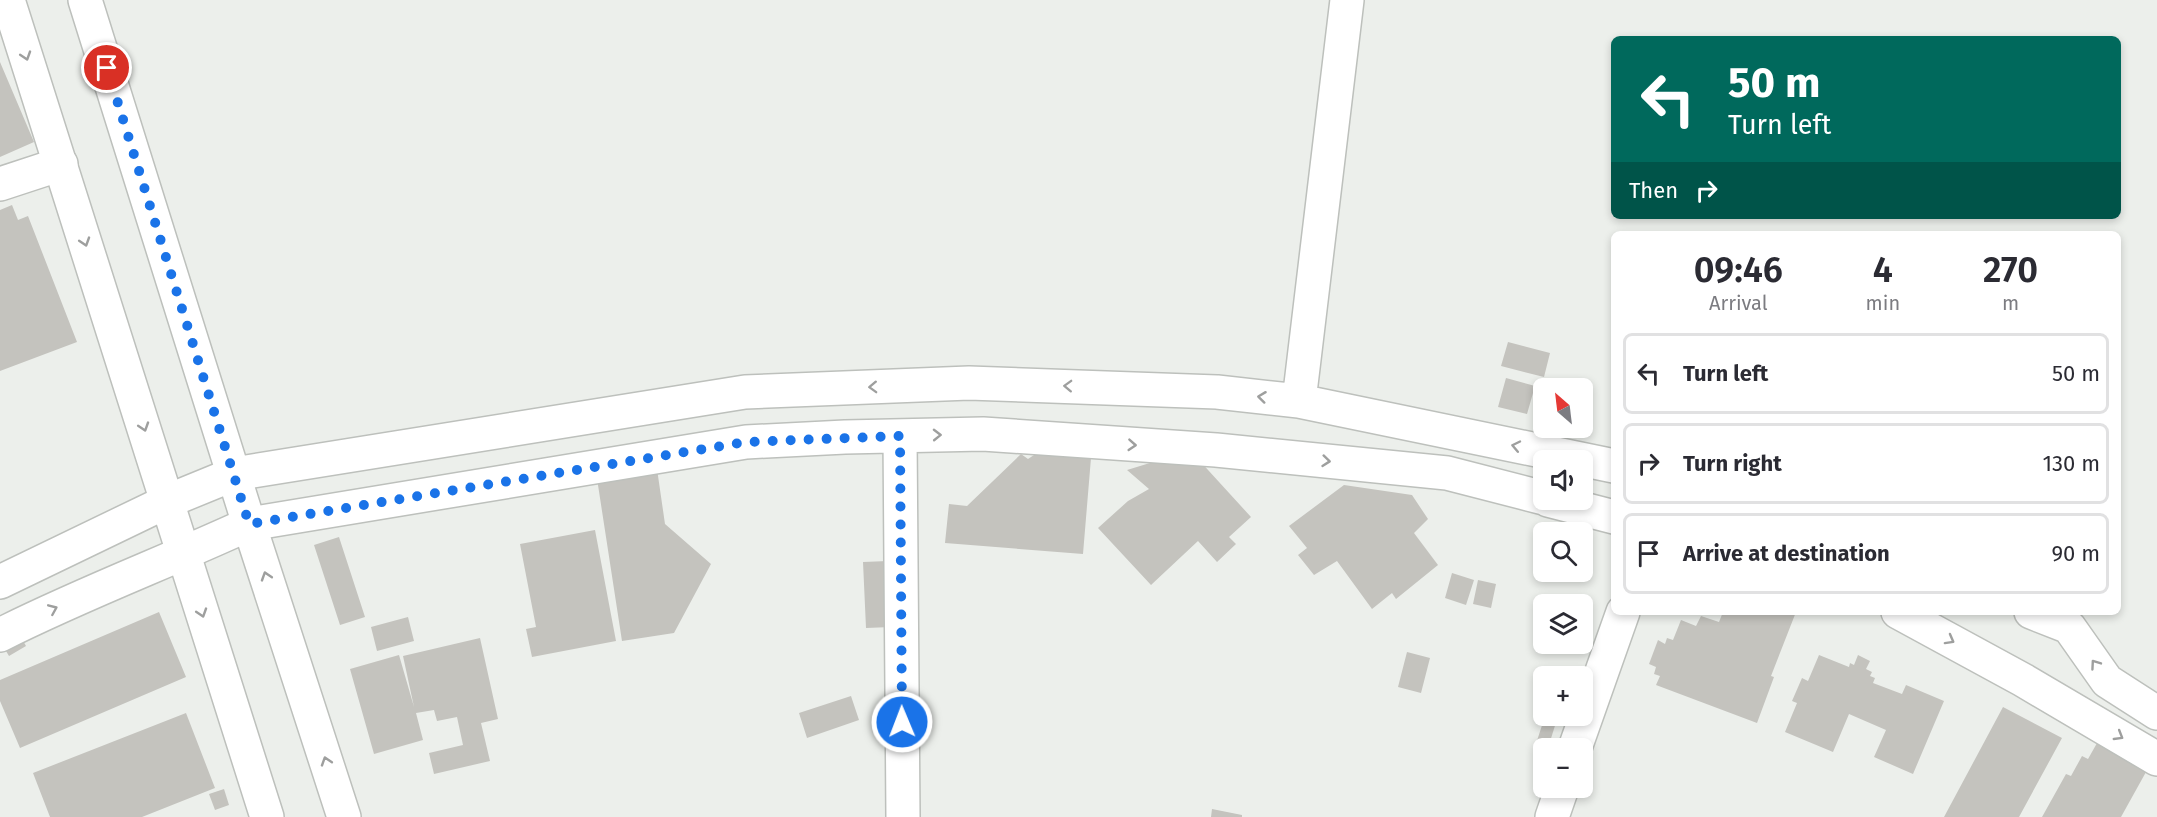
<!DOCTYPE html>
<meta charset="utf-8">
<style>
body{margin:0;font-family:"Fira Sans",sans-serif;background:#f2f2f3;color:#2b2b33;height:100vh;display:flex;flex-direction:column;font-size:22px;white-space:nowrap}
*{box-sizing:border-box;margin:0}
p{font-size:20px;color:#7c7c81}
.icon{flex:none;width:33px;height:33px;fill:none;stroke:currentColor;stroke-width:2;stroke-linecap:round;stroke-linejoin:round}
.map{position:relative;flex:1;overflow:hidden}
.sheet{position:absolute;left:1611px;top:231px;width:510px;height:384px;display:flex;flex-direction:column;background:#fff;border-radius:9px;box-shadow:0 3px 9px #0003}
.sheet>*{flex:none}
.guide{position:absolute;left:1611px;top:36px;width:510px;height:183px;border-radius:9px;box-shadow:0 3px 9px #0003;background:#00695c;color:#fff;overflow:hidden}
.needle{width:39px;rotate:332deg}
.fabs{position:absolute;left:1533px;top:378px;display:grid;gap:12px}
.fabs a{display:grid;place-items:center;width:60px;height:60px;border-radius:9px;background:#fff;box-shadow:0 3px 9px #0003;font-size:30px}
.pin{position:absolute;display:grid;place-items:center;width:51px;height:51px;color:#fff;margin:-26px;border:3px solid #fff;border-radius:50%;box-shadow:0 2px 6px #0007}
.me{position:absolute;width:66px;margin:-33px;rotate:359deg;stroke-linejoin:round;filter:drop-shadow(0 0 4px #0008)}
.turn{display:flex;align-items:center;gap:21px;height:126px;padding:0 18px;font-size:27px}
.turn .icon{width:78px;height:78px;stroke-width:2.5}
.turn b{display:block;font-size:42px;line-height:51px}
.then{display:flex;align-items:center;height:57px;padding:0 18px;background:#0003;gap:12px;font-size:22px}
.eta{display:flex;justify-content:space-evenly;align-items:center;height:102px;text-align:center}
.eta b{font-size:36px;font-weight:600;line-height:42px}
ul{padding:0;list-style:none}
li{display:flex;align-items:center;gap:18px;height:81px;margin:0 12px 9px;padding:0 6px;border:3px solid #e1e1e2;border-radius:9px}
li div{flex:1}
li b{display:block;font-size:22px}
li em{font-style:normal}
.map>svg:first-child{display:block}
.building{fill:#c4c3be}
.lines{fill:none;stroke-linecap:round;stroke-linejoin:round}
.street-casing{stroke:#bdc0bc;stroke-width:36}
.secondary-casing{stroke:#bdc0bc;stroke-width:36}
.street{stroke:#fff;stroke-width:33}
.secondary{stroke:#fff;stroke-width:33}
.oneway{stroke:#9e9f9e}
.route{stroke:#1a73e8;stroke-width:10;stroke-dasharray:0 18}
</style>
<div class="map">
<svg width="2157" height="817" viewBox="0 0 2157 817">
<rect width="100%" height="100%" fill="#ecefeb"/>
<!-- building -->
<path class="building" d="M0,62l34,80 -34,15z
M12,205l6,15 10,-4 49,126 -77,29v-161z
M1508,342l42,11 -6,24 -43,-11z
M1506,378l29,8 -8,28 -29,-7z
M1092,446l-9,108 -138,-11 4,-39 18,2 54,-52 7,5 12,-8z
M1163,459h35l53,58 -22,20 7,7 -19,18 -19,-21 -47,44 -53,-57 30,-27 21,-12 -22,-19z
M656,462l9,62 46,40 -37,69 -52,8 -26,-169z
M1344,485l68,10 16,24 -14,14 24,32 -42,34 -4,-6 -20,16 -35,-48 -23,14 -16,-20 9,-7 -18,-22z
M595,530l21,111 -84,16 -6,-28 10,-2 -16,-83z
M339,537l26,80 -25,8 -26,-80z
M888,561l3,66 -25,1 -3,-66z
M1452,573l22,7 -8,25 -21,-7z
M1478,580l18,4 -5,24 -18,-4z
M159,612l27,65 -166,71 -20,-47v-21z
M1723,612h73l-25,64 3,1 -17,46 -101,-38 4,-9 -6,-2 2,-7 -7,-3 9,-24 7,4 2,-6 6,2 8,-20 15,6 5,-10 18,6z
M408,617l6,24 -37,10 -6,-24z
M17,630l9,16 -17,10 -9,-15z
M480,638l18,81 -17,4 9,38 -56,13 -5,-21 34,-8 -6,-28 -20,4 -3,-11 -18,3 7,27 -49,14 -24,-85 49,-14 15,52 -11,-51z
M1407,652l23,6 -9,35 -23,-6z
M1819,655l30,12 1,-4 4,2 4,-10 12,6 -4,8 6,3 -2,4 5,2 -2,5 29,11 4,-9 38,16 -31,73 -39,-17 12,-27 -37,-16 -16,38 -48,-20 12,-29 -5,-2 10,-23 6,3z
M851,696l8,24 -52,18 -8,-25z
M2003,707l59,31 -43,79h-75z
M186,713l29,75 -73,29h-92l-17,-44z
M1545,716h13l-10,32h-4v5l-10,-3z
M2101,736l50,27 -30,54h-79l24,-43 5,2 11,-20 6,3z
M224,789l5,16 -14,5 -6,-16z
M1212,809l30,6v2h-31z"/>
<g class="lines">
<!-- street casing -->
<g class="street-casing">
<path id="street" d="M0,184l61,-20
M1299,401l48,-401
M900,436l3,381
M1548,500l66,17
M0,582l168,-81 66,-27 511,-82 224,-9 248,9 82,9 315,65
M1898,612l125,68 134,79
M2031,612l38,15 38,54 50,32
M0,635c81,-41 167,-73 249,-111l497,-82 99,-5 138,-3 233,16 231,23 97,25
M1575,748l48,-136
M1552,817l10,-29"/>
</g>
<!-- secondary casing -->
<g class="secondary-casing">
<path id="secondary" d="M8,0l259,817
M85,0l164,524 95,293"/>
</g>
<!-- street -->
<use href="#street" class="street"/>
<!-- secondary -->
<use href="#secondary" class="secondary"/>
</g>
<!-- one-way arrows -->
<defs><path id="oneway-chevron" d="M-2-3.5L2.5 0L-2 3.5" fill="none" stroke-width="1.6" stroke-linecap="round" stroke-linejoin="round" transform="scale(1.5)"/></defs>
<g class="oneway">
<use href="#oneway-chevron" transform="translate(26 56) rotate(72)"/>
<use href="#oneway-chevron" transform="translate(85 242) rotate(72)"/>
<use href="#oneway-chevron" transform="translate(1068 386) rotate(-178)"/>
<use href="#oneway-chevron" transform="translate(873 387) rotate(178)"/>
<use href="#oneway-chevron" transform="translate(1262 397) rotate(-173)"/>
<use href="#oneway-chevron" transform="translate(144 427) rotate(72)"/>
<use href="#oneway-chevron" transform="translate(937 435) rotate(-1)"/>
<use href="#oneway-chevron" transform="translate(1132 445) rotate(4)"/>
<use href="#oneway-chevron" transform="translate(1516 446) rotate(-168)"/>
<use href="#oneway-chevron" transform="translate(1326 461) rotate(6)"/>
<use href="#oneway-chevron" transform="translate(266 576) rotate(-108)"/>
<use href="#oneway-chevron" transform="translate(53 609) rotate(-23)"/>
<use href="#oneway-chevron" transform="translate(202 613) rotate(72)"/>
<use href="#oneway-chevron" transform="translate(1950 640) rotate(29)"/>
<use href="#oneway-chevron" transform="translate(2095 664) rotate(-125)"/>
<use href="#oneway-chevron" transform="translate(2119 736) rotate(31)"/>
<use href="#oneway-chevron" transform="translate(326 761) rotate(-108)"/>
</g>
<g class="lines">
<!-- route -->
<path class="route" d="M107,68l142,456 497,-82 154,-6 2,286"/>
</g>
</svg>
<div class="fabs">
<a><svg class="needle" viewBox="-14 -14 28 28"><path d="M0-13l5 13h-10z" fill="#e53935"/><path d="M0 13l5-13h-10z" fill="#7c7c81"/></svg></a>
<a><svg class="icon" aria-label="sound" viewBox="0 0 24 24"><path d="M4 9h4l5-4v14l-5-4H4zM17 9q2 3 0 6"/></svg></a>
<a><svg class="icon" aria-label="search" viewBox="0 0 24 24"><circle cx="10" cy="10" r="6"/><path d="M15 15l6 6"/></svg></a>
<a><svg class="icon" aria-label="layers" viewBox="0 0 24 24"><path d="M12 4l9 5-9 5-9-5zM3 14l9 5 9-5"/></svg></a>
<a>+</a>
<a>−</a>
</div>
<div class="pin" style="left:107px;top:68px;background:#d93025"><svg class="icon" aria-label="arrive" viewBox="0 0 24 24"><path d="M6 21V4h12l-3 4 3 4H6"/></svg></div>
<svg class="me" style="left:902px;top:722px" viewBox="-20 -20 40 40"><circle r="17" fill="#1a73e8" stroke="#fff" stroke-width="3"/><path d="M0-11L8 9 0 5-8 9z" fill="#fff"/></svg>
<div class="guide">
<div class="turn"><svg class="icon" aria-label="left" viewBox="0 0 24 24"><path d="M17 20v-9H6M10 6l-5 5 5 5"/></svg><div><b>50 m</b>Turn left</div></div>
<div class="then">Then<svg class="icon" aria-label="right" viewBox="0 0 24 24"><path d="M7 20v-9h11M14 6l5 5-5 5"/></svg></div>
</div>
<section class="sheet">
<div class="eta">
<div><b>09:46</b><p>Arrival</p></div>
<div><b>4</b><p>min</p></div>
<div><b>270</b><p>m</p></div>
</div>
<ul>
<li><svg class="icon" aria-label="left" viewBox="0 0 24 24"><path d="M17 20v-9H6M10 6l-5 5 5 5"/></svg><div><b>Turn left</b></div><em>50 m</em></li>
<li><svg class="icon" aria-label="right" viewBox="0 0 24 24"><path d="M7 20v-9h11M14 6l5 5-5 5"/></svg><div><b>Turn right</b></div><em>130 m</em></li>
<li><svg class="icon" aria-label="arrive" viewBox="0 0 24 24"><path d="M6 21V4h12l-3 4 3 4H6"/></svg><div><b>Arrive at destination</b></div><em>90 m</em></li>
</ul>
</section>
</div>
